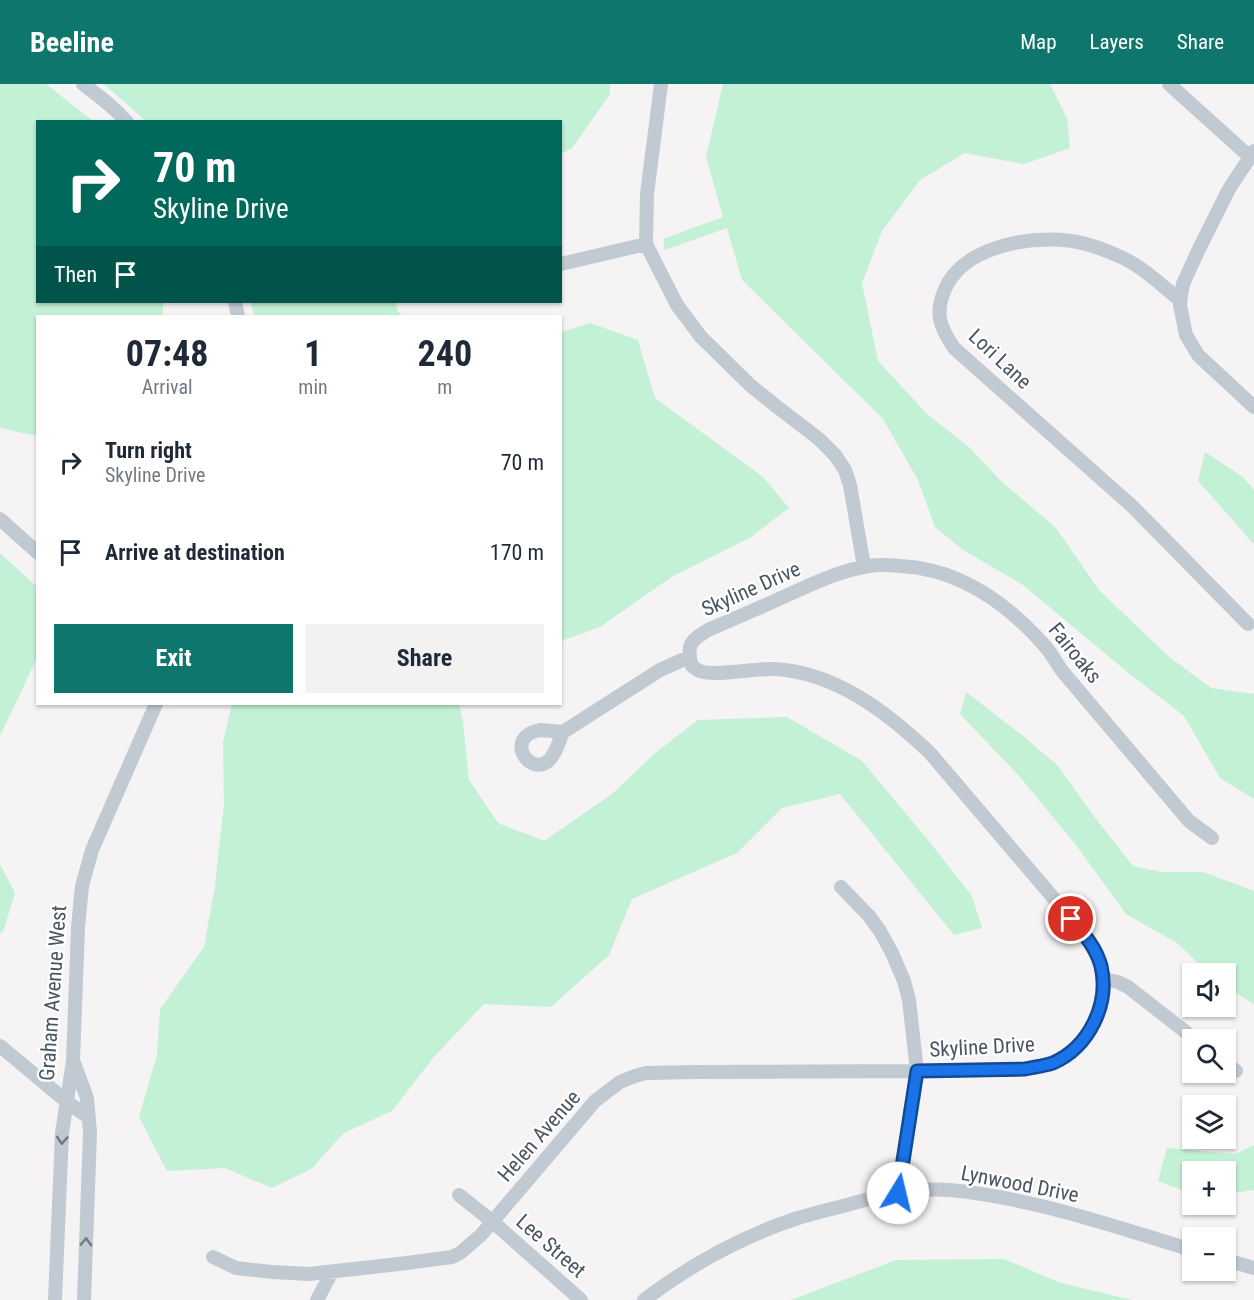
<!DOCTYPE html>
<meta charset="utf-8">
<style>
body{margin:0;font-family:"Roboto Condensed",sans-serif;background:#f2f2f3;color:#1f2937;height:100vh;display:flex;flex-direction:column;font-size:22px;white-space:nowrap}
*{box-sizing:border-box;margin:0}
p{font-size:20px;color:#747a83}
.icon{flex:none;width:33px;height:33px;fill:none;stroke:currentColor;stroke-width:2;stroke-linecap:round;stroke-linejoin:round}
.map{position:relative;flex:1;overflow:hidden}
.side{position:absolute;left:36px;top:231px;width:526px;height:390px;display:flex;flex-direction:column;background:#fff;border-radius:0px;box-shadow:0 2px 4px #0004}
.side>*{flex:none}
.top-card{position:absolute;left:36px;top:36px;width:526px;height:183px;border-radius:0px;box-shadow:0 2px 4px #0004;background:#00695c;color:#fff;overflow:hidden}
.buttons{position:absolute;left:1182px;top:879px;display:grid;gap:12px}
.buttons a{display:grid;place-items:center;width:54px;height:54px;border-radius:0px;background:#fff;box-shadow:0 2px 4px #0004;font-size:30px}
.pin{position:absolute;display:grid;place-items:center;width:51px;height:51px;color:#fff;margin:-26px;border:3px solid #fff;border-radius:50%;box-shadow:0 2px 6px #0007}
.me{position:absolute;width:66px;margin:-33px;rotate:9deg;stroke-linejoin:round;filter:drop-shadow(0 0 4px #0008)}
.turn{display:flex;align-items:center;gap:21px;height:126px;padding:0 18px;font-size:27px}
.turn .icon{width:78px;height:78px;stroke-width:2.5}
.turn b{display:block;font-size:42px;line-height:51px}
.then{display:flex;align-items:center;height:57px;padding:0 18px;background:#0003;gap:12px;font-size:22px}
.eta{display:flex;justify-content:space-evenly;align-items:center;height:102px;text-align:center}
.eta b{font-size:36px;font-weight:700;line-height:42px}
.cta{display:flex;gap:12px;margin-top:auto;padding:12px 18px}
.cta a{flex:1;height:69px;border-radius:0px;background:#0f766e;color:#fff;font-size:24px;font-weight:700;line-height:69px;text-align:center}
.cta a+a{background:#f2f2f3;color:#1f2937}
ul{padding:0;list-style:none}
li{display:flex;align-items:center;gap:18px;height:90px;padding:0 18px}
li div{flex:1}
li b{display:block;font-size:22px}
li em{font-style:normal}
header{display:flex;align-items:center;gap:36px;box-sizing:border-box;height:84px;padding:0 30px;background:#0f766e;color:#fff}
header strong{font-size:28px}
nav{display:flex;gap:33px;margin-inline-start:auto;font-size:21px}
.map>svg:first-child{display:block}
.green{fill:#c3f1d5}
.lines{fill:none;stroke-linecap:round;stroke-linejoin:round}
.minor{stroke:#c1cad2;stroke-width:14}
.oneway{stroke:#6e7983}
.route-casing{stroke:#114b97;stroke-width:15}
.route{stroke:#1a73e8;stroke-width:10}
.labels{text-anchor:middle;stroke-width:4.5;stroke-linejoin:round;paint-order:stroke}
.street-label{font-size:21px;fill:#4a5661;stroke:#fff}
</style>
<header>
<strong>Beeline</strong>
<nav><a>Map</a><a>Layers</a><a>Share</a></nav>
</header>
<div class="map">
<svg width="1254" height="1216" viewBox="0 0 1254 1216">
<rect width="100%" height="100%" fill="#f5f3f3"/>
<!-- green -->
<path class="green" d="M0,0h46l47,37 -55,1v180h125v14h-125l-1,120 -37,-8z
M104,0h506v10l-38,54 -11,6v-32l-415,-1z
M723,0h327l17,34 3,30 -46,16 -59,-11 -45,27 -38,51 -20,52 16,78 49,53 43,34 31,33 55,47 43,62 69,66 43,32 43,6v105l-34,-21 -36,-62 -53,-41 -108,-90 -60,-35 -28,-23 -17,-47 -35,-61 -141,-139 -15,-52 -62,22 -2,-11 60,-22 -17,-60z
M250,218h145l3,10 5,4h-148z
M590,239l48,17 17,58 108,79 26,31 -38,29 -78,39 -73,51 -39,14v-309z
M1205,368l38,25 11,13v54l-56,-63z
M0,469l37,34v71l-37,78z
M966,608l56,43 35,30 39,54 37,47 28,6h42l51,19v113l-28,-17v-13l-18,-1 -31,-30 -51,-29 -50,-69 -56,-68 -60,-63z
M232,620h227l4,17 6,59 29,43 46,18 68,-47 43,-41 43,-33 89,-3 75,44 66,79 44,56 10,32 -28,7 -114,-141 -58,14 -45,45 -105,46 -23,56 -58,52 -67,-3 -51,54 -41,53 -48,22 -33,36 -39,19 -47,-20 -58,3 -28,-54 18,-62 3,-46 44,-62 11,-61 9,-83 -1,-61z
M0,780l15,29 -12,39 -3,1z
M1254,1061v45l-28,4v-22h-34v22l-34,-13 9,-33 68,6z
M1004,1175l57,24 71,17h-341l105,-40z"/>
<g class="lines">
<!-- minor -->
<path class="minor" d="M83,0c16,12 31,23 44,38
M661,0l-14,110 -1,50 31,61 24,32 49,48 26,21 43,33 16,16 10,15 5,15 14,82
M1169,0l81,73
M1254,67l-25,38 -31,62 -15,33 -2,11 -1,10 6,30 12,20 56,52
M561,180l85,-20
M1180,216c-18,-14 -37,-33 -59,-43 -11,-5 -24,-10 -35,-13 -42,-12 -115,-1 -138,39 -6,11 -10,23 -8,36 2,10 8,20 14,29l179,159 115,117
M235,218l3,14
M0,435l38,34
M540,646l23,2c-4,9 -7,23 -16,30 -19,13 -43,-25 -7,-32z
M563,648l97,-62 29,-13
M841,803l28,29 11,15 12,22 12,28 5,19 8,71 -19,122
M1103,895l15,3 10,5 68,53
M0,962l66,55 22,16
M74,979l13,35 3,35 -6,167
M1226,979l10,8
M459,1111l34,27 88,78
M213,1173l23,11 36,4 37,2 90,-10 53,-7 8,-4 21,-18 114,-134 25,-19 15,-6 11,-3 51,-1 220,-1 108,-2c9,-2 19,-3 28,-7 36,-15 59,-59 47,-97 -3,-11 -9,-21 -15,-30l-155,-182c-43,-41 -95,-81 -156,-84 -17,-1 -61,8 -74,2 -3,-1 -5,-3 -8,-5 -6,-21 -2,-25 16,-36 28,-12 56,-24 84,-37 25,-11 50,-23 77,-27 11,-2 22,-1 32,0 58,3 106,37 144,80 7,8 12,18 18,26l126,149 23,17
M1226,1176l28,8
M55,1216l7,-167 11,-72 5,-134 4,-41 10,-36 64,-146
M317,1216l15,-28
M644,1216c45,-34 97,-63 151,-81 16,-5 32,-9 48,-13 35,-10 71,-19 107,-16 83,8 163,36 242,60"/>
</g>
<!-- one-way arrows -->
<defs><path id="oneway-chevron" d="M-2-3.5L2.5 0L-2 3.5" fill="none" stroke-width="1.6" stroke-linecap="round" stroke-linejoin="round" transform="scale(1.5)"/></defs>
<g class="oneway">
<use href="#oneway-chevron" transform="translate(62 1056) rotate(94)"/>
<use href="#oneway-chevron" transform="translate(86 1158) rotate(-88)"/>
</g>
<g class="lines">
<!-- route casing -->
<g class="route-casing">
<path id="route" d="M898,1109l19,-122 108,-2c10,-2 19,-3 28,-6 36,-16 57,-59 48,-97 -5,-19 -18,-33 -30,-47"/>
</g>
<!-- route -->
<use href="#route" class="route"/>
</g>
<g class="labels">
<!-- street labels -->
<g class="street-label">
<text transform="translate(1000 275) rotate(43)" y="7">Lori Lane</text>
<text transform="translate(751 505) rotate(-24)" y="7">Skyline Drive</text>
<text transform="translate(1075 569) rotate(51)" y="7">Fairoaks</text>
<text transform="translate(53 909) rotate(-86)" y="7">Graham Avenue West</text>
<text transform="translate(982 963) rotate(-3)" y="7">Skyline Drive</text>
<text transform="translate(539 1052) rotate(-49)" y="7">Helen Avenue</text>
<text transform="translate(1020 1100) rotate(11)" y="7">Lynwood Drive</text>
<text transform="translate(551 1162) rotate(41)" y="7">Lee Street</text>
</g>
</g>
</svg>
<div class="buttons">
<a><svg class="icon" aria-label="sound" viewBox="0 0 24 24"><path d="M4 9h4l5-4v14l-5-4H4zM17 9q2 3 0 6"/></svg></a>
<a><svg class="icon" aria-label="search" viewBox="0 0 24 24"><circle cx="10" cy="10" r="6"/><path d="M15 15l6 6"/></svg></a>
<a><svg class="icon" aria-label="layers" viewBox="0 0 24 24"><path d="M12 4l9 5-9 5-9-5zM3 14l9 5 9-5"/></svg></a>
<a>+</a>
<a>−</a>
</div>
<div class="pin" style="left:1071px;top:835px;background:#d93025"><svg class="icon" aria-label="arrive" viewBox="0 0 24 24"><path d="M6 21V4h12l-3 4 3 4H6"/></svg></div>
<svg class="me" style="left:898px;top:1109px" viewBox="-20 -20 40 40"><circle r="19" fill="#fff"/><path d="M0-13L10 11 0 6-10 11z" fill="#1a73e8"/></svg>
<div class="top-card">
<div class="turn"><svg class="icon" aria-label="right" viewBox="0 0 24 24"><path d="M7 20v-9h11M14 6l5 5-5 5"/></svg><div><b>70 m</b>Skyline Drive</div></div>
<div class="then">Then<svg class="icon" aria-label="arrive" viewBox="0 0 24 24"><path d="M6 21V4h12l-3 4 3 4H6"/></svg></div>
</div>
<section class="side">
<div class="eta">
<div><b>07:48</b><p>Arrival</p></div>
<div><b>1</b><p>min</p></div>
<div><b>240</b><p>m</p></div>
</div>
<ul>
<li><svg class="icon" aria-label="right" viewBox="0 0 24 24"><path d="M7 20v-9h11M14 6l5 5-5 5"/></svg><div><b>Turn right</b><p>Skyline Drive</p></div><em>70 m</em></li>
<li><svg class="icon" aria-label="arrive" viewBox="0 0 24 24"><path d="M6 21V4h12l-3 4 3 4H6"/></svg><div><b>Arrive at destination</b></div><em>170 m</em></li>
</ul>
<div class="cta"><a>Exit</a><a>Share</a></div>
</section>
</div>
